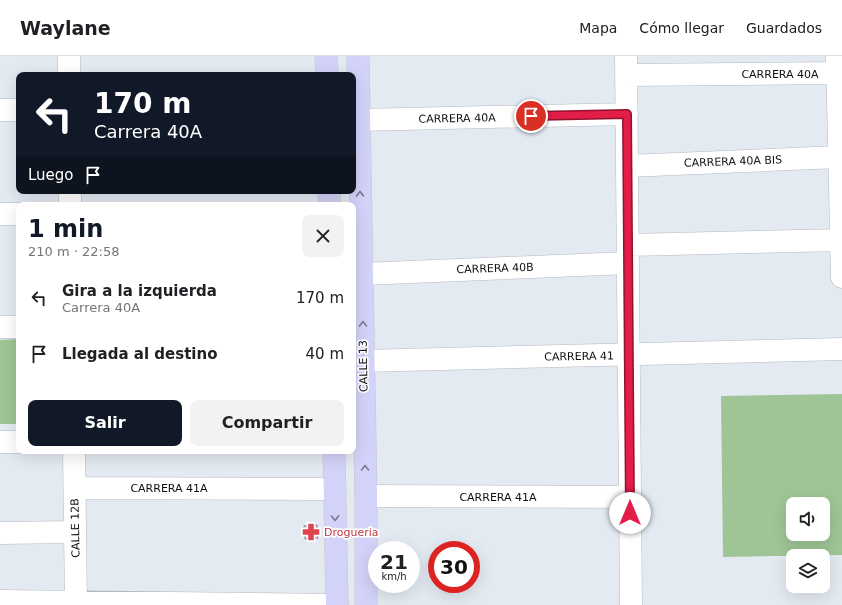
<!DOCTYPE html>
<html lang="es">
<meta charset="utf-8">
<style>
body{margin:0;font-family:"DejaVu Sans",sans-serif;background:#f2f2f2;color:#202124;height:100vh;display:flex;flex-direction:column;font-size:15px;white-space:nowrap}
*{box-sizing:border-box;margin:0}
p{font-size:13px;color:#757577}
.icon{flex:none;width:22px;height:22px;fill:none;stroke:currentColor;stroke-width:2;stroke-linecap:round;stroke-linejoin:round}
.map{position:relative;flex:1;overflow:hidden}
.details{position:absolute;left:16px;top:146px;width:340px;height:252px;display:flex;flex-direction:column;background:#fff;border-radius:8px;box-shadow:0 4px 16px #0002}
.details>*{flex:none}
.banner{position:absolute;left:16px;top:16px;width:340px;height:122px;border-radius:8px;box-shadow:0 4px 16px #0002;background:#111827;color:#fff;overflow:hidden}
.controls{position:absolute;left:786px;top:441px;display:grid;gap:8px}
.controls a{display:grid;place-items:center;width:44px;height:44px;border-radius:8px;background:#fff;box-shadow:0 4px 16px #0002;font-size:20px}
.speed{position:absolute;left:368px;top:485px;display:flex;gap:8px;font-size:20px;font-weight:700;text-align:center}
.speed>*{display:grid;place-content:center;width:52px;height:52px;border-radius:50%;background:#fff;box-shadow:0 4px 16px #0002;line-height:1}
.speed small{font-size:10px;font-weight:400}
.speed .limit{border:6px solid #d22;background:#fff;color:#111}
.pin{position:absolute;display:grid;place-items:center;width:34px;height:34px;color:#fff;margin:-17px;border:2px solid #fff;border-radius:50%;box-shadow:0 1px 4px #0007}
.me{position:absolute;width:44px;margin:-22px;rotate:0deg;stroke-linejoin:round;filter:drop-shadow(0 0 3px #0008)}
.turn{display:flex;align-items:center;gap:14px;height:84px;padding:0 12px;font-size:18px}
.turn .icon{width:52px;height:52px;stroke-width:2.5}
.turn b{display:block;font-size:28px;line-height:34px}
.then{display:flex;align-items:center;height:38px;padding:0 12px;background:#0003;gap:8px;font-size:15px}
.round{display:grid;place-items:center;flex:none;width:42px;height:42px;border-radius:8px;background:#f2f2f2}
.summary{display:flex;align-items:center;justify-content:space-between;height:68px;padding:0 12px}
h1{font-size:24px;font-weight:600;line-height:30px;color:#111827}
.action{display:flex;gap:8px;margin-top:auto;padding:8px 12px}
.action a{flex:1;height:46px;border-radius:8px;background:#111827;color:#fff;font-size:16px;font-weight:600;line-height:46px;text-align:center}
.action a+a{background:#f2f2f2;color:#202124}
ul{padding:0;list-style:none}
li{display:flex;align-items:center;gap:12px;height:56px;padding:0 12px}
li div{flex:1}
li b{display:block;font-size:15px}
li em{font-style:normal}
header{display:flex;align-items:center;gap:24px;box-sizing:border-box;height:56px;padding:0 20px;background:#fff;border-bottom:1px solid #e0e0e0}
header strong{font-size:19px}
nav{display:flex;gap:22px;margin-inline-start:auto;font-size:14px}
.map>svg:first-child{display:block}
.green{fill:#9fc596;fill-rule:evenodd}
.building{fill:#ebb4ea;stroke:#888188}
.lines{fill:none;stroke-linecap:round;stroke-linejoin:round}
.minor-casing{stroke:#b4bac1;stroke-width:23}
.major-casing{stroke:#c5c5c6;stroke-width:23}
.minor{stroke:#fff;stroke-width:22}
.major{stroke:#d3d2f8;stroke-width:22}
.oneway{stroke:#7a7a90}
.route-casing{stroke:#92132f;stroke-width:10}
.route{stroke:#e11d48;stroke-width:7}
.labels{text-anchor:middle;stroke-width:3.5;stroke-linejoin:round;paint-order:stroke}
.street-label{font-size:11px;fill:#0d0f12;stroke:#fff}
.health-label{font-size:11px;fill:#be3a42;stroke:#fff;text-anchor:start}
</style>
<header>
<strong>Waylane</strong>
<nav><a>Mapa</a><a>Cómo llegar</a><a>Guardados</a></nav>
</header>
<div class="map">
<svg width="842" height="549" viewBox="0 0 842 549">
<rect width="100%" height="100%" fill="#e4eaf2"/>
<!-- green -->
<path class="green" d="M19,283v85h-19v-84z
M842,338v161l-119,2 -2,-161zM793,448h30v30h-30z"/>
<!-- building -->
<path class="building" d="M317,469l1,13 -13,1 -1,-13z"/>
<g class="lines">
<!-- minor casing -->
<g class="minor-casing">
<path id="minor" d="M69,0v19
M626,0l5,549
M837,0l5,221
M627,19l210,-2
M0,54h19
M359,64l268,-6
M627,110l212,-9
M70,135v14
M0,158h19
M628,189l214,-5
M362,218l266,-11
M0,271h19
M363,305l479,-12
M0,386h19
M74,395l2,154
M75,432l260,1
M366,440l264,1
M0,477l75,-1
M0,545l337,4"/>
</g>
<!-- major casing -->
<g class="major-casing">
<path id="major" d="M326,0l1,19
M358,0l8,440v109
M329,135v14
M334,395l3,154"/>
</g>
<!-- minor -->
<use href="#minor" class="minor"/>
<!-- major -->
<use href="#major" class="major"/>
</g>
<!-- one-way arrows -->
<defs><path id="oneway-chevron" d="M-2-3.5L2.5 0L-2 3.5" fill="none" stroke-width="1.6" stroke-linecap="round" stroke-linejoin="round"/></defs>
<g class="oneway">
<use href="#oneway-chevron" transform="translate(360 138) rotate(-91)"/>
<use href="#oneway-chevron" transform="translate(363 268) rotate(-91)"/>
<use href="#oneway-chevron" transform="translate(365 412) rotate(-91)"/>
<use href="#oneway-chevron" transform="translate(335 462) rotate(89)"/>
</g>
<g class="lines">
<!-- route casing -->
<g class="route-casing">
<path id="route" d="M531,60l96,-2 3,399"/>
</g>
<!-- route -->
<use href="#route" class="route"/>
</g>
<!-- icons -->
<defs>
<g id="pharmacy-bare" transform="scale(1.38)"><path d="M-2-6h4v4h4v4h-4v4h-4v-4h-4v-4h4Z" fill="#e0444e" stroke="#fff" stroke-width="2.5" paint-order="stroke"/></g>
</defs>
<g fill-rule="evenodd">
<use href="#pharmacy-bare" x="311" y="476"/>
</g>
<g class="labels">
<!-- street labels -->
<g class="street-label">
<text x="780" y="22">CARRERA 40A</text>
<text transform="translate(457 62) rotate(-1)" y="4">CARRERA 40A</text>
<text transform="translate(733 105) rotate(-2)" y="4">CARRERA 40A BIS</text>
<text transform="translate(495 212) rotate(-2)" y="4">CARRERA 40B</text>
<text transform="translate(579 300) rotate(-1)" y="4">CARRERA 41</text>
<text transform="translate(363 310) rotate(-91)" y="4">CALLE 13</text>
<text x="169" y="436">CARRERA 41A</text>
<text x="498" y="445">CARRERA 41A</text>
<text transform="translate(75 472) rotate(-91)" y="4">CALLE 12B</text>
</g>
<!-- health labels -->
<g class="health-label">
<text x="324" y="480">Drogueria</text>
</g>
</g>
</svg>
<div class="controls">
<a><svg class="icon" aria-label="sound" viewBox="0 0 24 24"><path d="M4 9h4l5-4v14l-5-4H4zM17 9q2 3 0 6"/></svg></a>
<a><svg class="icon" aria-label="layers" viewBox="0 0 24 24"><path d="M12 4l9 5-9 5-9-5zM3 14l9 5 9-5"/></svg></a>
</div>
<div class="speed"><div>21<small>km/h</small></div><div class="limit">30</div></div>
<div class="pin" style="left:531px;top:60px;background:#d93025"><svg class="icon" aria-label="arrive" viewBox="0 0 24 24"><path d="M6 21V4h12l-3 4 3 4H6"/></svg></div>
<svg class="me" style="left:630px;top:457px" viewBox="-20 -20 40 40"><circle r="19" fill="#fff"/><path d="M0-13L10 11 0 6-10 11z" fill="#e11d48"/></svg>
<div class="banner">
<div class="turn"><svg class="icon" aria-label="left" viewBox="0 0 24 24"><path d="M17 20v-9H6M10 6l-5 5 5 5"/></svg><div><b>170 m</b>Carrera 40A</div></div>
<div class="then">Luego<svg class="icon" aria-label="arrive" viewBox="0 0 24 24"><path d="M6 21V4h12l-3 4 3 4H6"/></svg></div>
</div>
<section class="details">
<div class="summary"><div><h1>1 min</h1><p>210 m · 22:58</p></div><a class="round"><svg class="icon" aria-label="close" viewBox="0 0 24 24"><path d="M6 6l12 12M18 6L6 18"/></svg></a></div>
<ul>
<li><svg class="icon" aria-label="left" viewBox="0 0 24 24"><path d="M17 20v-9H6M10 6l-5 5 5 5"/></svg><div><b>Gira a la izquierda</b><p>Carrera 40A</p></div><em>170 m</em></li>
<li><svg class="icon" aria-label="arrive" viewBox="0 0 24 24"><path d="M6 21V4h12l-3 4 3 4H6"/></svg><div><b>Llegada al destino</b></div><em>40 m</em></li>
</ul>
<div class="action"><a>Salir</a><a>Compartir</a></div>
</section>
</div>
